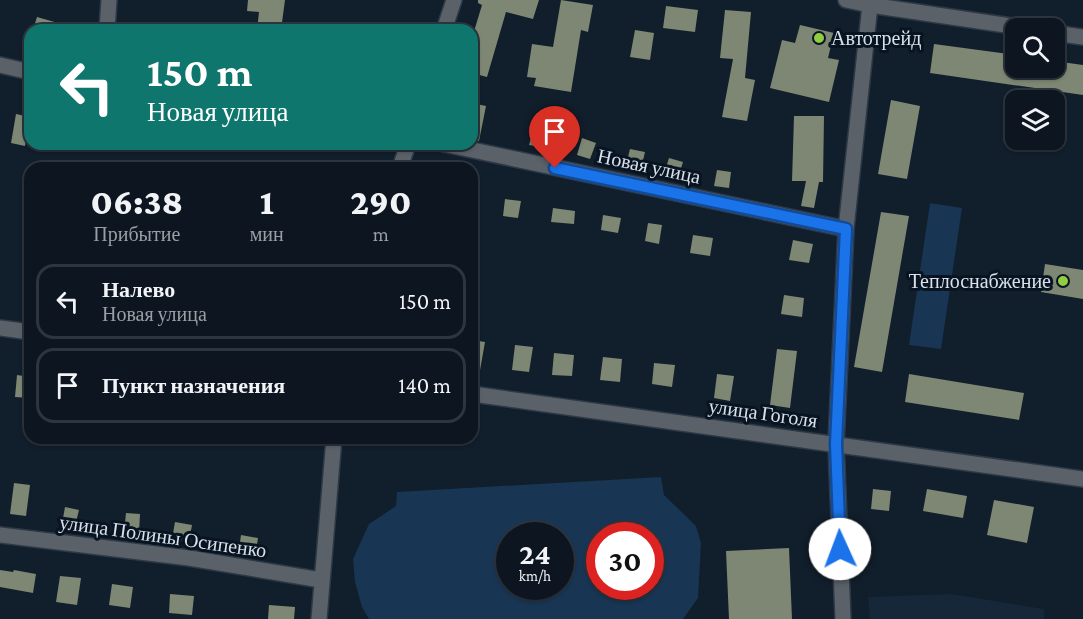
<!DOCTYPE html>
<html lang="ru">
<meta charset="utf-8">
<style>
body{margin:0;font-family:"Crimson Pro",serif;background:#161f29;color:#f1f3f6;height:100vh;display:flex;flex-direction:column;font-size:22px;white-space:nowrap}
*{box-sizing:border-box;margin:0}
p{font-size:20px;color:#9a9fa5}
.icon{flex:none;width:33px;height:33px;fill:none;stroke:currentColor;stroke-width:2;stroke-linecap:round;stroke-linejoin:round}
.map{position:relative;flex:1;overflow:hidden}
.sheet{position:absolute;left:24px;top:162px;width:454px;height:282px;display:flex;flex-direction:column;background:#0d1620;border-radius:18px;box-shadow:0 2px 4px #0004,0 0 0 2px #2d353e}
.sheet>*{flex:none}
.banner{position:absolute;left:24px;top:24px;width:454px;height:126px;border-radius:18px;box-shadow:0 2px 4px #0004,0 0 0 2px #2d353e;background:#0f766e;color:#fff;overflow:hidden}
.buttons{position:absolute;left:1005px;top:18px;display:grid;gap:12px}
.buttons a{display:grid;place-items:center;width:60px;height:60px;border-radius:12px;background:#0d1620;box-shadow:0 2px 4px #0004,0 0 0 2px #2d353e;font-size:30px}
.speed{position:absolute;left:496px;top:522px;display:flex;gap:12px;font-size:30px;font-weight:700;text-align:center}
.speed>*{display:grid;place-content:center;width:78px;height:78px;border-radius:50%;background:#0d1620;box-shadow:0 2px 4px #0004,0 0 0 2px #2d353e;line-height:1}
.speed small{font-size:15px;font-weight:400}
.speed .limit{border:9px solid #d22;background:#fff;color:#111}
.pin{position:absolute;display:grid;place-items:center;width:51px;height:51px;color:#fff;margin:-62px -26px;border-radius:50% 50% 50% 0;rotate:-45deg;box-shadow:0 0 6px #0007}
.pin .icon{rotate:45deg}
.me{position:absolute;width:66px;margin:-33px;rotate:358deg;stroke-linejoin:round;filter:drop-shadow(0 0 4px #0008)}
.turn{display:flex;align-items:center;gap:21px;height:126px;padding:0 24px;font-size:27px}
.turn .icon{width:78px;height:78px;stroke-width:2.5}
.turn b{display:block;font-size:42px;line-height:51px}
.eta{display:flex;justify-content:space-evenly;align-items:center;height:102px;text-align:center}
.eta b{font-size:36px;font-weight:800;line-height:42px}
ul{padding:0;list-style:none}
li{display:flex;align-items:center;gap:18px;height:75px;margin:0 12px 9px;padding:0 12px;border:3px solid #2d353e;border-radius:18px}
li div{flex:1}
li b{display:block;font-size:22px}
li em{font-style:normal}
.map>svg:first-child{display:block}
.built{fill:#162739}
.green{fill:#183553;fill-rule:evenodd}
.building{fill:#7d8773}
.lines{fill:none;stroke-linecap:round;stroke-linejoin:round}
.minor-casing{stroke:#2d3946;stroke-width:18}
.tertiary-casing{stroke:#2d3946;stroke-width:18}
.minor{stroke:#5a6168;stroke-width:15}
.tertiary{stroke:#5a6168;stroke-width:15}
.route-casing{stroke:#114b97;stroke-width:15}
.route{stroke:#1a73e8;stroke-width:10}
.poi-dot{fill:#90cd40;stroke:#081421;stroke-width:2}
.labels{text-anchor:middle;stroke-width:6;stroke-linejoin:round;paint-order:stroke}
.poi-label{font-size:20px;fill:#d8e0ea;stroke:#081421;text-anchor:start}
.street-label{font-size:20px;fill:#d8e0ea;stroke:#081421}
</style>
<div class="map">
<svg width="1083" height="619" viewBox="0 0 1083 619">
<rect width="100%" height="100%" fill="#111e2b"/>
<!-- built -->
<path class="built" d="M951,594l93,15v10h-174l-2,-22z"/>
<!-- green -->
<path class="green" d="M930,203l32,5 -21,141 -32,-4z
M661,477l3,18 32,31 5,17 -3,55 -15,21h-314l-7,-12 -7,-25 -2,-23 16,-35 27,-18 1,-14zM510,536h51v50h-51zM600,536h51v50h-51z"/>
<!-- building -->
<path class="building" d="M248,0h37l-4,30h-24l2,-18 -12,-1z
M478,0h61l-6,19 -27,-7 -19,65 -15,-4v-35l10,-33 -4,-2z
M561,0l32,5 -5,27 -7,-2 -10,62 -37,-6 2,-8 -9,-1 5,-33 21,3z
M666,6l32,4 -3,22 -32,-4z
M725,10l26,2 -6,66 10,2 -8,41 -25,-4 11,-58 -13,-1z
M37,17l35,10 -1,3h-38z
M800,25l34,8 -6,25 11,2 -10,42 -59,-14 12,-48 13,3z
M635,30l19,3 -4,27 -20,-3z
M934,44l82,11v13h38v-7l29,4v30l-153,-22z
M891,100l29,6 -13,73 -29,-5z
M472,103l14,3 -7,35 -7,-1z
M16,114l14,3 -5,29 -14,-3z
M794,116h30l-1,66h-4l-5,26 -13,-2 5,-25h-14z
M534,127l12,3 -4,17 -13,-2z
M582,138l14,5 -6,16 -13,-4z
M630,149l15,3 -4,17 -15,-4z
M669,158l14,4 -5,16 -14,-4z
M717,170l14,2 -2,16 -15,-2z
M505,199l16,2 -3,17 -15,-2z
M553,208l22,3 -1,13 -23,-2z
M881,212l28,4 -27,156 -28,-5z
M603,215l18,3 -3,15 -17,-3z
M648,223l14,2 -3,19 -14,-3z
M693,235l20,3 -3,18 -20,-3z
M793,240l20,4 -4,19 -20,-3z
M1045,264l38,6v29l-42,-7z
M784,295l20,3 -2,19 -21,-3z
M472,340l13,2 -6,34h-7z
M515,345l18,2 -4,25 -17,-2z
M777,349l20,2 -7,57 -20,-3z
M554,353l20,2 -2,21 -20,-1z
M603,357l19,2 -2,23 -20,-2z
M654,363l21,2 -3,22 -20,-3z
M717,374l17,2 -4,25 -16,-3z
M909,374l115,19 -5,27 -114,-18z
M17,375l13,2v21l-15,-1z
M14,483l16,2 -4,31 -16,-2z
M873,489l18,2 -2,20 -18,-2z
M927,489l40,7 -4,22 -40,-7z
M994,500l40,7 -7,36 -40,-8z
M65,507l14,3 -4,16 -13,-2z
M126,513l14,1 -1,19 -15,-1z
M175,522l17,3 -3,17 -17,-3z
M241,535l17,3 -3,19 -17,-2z
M789,548l3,71h-63l-3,-68z
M0,570l13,2 1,-2 22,4 -3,19 -33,-6z
M60,576l21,2 -4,27 -21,-3z
M112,584l21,3 -3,21 -21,-3z
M170,594l24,2 -2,19 -23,-2z
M269,605l26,2 -1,12h-26z"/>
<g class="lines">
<!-- minor casing -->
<g class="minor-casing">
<path id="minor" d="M107,30l2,-30
M444,30l10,-30
M0,65l30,7
M444,144l402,85
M400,168l8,-24
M0,328l30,4
M472,394l611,85
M0,535l189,23 132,22
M319,619l15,-181
M843,619l-7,-175 10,-215 24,-224"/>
</g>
<!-- tertiary casing -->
<g class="tertiary-casing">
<path id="tertiary" d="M846,0l24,5 155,23
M1054,33l29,4"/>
</g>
<!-- minor -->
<use href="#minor" class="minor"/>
<!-- tertiary -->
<use href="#tertiary" class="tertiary"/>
</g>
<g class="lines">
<!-- route casing -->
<g class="route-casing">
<path id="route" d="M555,168l291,61 -10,215 4,105"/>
</g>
<!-- route -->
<use href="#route" class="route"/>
</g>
<!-- markers -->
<g class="poi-dot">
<circle cx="819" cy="38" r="6"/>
<circle cx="1063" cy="281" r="6"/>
</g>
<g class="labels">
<!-- poi labels -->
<g class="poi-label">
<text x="831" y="45">Автотрейд</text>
<text x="1051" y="288" text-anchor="end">Теплоснабжение</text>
</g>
<!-- street labels -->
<g class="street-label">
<text transform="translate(649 166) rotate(12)" y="7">Новая улица</text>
<text transform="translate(763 413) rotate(8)" y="7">улица Гоголя</text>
<text transform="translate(163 536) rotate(8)" y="7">улица Полины Осипенко</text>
</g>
</g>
</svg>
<div class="buttons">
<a><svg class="icon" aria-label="search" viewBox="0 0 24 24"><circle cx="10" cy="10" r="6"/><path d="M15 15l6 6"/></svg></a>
<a><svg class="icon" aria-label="layers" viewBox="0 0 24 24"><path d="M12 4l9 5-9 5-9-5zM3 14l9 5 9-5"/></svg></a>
</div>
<div class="speed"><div>24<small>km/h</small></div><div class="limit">30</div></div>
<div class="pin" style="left:555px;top:168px;background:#d93025"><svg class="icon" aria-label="arrive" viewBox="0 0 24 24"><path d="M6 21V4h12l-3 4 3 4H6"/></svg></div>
<svg class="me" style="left:840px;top:549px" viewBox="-20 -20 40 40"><circle r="19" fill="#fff"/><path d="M0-13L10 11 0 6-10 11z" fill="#1a73e8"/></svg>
<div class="banner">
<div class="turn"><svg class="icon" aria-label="left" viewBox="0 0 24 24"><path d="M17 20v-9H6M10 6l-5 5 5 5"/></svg><div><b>150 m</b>Новая улица</div></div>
</div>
<section class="sheet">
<div class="eta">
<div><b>06:38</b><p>Прибытие</p></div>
<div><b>1</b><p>мин</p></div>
<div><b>290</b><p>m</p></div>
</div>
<ul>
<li><svg class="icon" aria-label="left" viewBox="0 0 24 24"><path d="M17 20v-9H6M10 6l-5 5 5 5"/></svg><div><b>Налево</b><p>Новая улица</p></div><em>150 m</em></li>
<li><svg class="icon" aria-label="arrive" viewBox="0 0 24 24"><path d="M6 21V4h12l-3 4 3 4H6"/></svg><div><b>Пункт назначения</b></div><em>140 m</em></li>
</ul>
</section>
</div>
